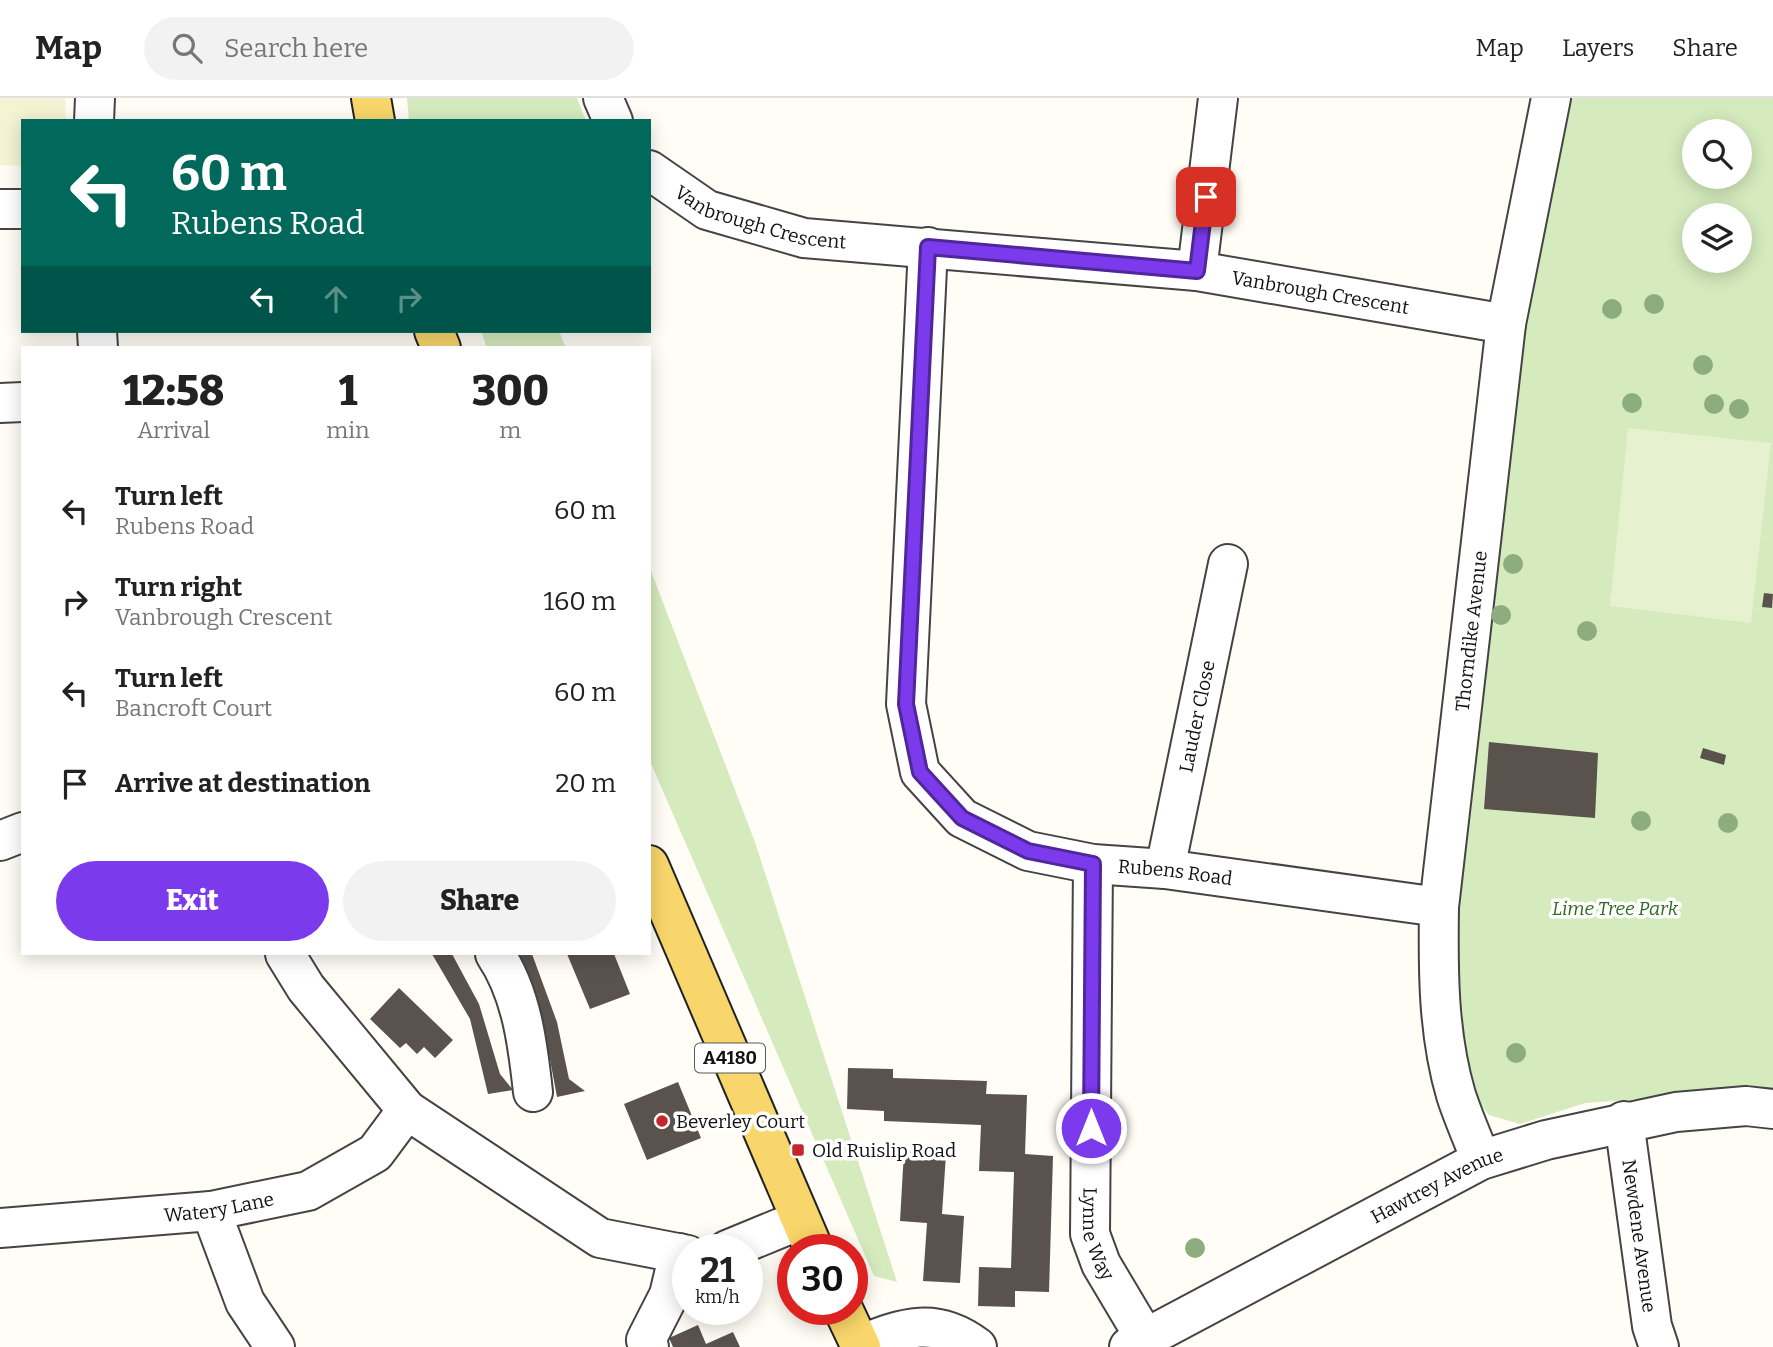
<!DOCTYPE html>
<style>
body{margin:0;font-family:Bitter,serif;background:#f2f2f2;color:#222;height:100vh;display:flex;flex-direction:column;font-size:26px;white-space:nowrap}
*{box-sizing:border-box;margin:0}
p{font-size:23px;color:#767676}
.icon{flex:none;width:38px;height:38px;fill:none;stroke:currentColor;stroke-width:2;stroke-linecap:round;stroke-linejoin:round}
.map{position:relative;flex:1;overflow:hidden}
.panel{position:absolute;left:21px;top:248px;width:630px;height:609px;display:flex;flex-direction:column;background:#fff;border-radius:0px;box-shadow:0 4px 18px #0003}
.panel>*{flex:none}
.hud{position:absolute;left:21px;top:21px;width:630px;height:214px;border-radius:0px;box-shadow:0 4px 18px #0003;background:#00695c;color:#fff;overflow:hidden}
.tools{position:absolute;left:1682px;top:21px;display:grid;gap:14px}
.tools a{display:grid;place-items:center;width:70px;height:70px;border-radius:50%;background:#fff;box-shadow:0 4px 18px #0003;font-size:35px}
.speed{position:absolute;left:672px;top:1136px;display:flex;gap:14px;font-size:35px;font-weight:700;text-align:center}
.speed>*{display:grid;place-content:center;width:91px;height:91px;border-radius:50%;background:#fff;box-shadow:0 4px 18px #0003;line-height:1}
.speed small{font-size:18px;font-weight:400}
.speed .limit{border:10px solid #d22;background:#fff;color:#111}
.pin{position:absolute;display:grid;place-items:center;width:60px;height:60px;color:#fff;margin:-30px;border-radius:14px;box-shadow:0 4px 10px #0006}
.me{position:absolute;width:77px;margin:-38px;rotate:0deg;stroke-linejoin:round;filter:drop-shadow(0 0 5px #0008)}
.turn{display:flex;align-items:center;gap:24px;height:147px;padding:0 35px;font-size:32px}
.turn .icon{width:91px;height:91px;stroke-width:2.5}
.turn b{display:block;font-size:49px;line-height:60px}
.lanes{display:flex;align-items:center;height:66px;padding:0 35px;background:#0003;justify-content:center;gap:35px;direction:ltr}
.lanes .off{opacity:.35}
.eta{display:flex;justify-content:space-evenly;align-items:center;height:119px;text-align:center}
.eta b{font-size:42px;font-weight:800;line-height:49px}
.button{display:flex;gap:14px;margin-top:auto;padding:14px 35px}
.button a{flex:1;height:80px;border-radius:42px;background:#7c3aed;color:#fff;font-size:28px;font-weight:800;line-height:80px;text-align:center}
.button a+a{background:#f2f2f2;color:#222}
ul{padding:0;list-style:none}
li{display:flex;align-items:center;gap:21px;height:91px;padding:0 35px}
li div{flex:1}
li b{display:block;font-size:26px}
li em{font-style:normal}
header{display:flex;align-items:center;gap:42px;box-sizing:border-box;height:98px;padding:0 35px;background:#fff;border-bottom:2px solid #e0e0e0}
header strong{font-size:33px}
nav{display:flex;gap:38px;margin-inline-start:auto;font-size:24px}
.search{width:490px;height:63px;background:#f2f2f2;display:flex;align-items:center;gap:18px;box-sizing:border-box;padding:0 24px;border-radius:38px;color:#767676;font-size:26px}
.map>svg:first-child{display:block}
.farmland{fill:#f6f3d4}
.green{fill:#d5ebbd;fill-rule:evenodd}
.pitch{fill:#e6f2cf}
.building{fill:#5a524d}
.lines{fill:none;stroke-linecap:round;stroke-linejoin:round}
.minor-casing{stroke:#444;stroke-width:42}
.major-casing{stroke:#222;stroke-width:42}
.minor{stroke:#fff;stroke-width:38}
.major{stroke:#f9d66b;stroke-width:38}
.tree{fill:#8dad7f}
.route-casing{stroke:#51269a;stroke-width:18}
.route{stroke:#7c3aed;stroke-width:12}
.poi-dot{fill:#c4262e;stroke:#fff;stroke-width:2.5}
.labels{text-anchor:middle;stroke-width:7;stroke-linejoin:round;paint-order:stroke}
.shield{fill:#fff;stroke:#585858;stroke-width:2}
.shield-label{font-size:18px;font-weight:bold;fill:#111}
.street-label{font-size:19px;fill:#111;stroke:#fff}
.park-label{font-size:19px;font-style:italic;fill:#2f6b1f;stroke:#fff}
.poi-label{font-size:19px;fill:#111;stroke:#fff;text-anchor:start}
</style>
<header>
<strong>Map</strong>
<div class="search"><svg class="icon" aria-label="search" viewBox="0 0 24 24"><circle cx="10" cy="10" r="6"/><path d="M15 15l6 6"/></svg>Search here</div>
<nav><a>Map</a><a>Layers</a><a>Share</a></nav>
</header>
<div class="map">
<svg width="1773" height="1249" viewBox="0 0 1773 1249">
<rect width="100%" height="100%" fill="#fffdf5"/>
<!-- farmland -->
<path class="farmland" d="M0,0h65l1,23h-43v45l-23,-1z"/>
<!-- green -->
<path class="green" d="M407,0h170l9,23h-177z
M1569,0h204v998h-87l-101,7 -65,21 -31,-9 -21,-27 -13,-180 69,-623zM1694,33h46v46h-46zM1694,117h46v46h-46z
M481,233h78l7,17h-79z
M649,468l106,276 142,440 -23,-6 -225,-517z"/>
<!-- pitch -->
<path class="pitch" d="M1628,330l143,15 -20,180 -141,-17z"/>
<!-- building -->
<path class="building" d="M1764,495l9,1 -1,14 -10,-1z
M1489,644l109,11 -3,65 -111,-9z
M1703,650l23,7 -2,10 -24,-7z
M432,856h20l27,50 21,70 13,16 -25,4 -18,-75z
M515,856h17l25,68 12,57 16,12 -28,6 -11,-59 -19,-61z
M567,856h47l16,40 -40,15z
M399,890l54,52 -18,18 -11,-11 -7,7 -11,-11 -6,5 -30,-29z
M848,970l45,1v9l94,3 -1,13 41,1 -2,59 28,2 -4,136 -34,-1v16l-37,-1 1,-39 32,1 3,-96 -35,-1 2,-46 -97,-4v-10l-37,-2z
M678,984l23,56 -54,22 -23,-56z
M904,1053l42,3 -4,60 22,2 -4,67 -37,-2 4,-58 -27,-2z
M698,1227l8,19 27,-12 7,15h-67l-4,-9z"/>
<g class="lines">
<!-- minor casing -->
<g class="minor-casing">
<g id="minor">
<path d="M603,0l10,23"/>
<path d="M94,23l1,-23"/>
<path id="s1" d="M649,72l58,40 97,28 393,33 309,53"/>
<path d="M0,111h23"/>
<path id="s2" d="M928,149l-22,457 14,68 42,46 66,33 65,13 72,5 274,38"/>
<path d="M1197,173l21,-173"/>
<path d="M97,233l1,17"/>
<path d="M0,305l23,-1"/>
<path d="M0,743l23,-9"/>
<path id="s3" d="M1093,766l-3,370 11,30 44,74"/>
<path id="s4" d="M1165,771l63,-305"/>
<path d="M285,856l21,34 101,122 193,128 88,17"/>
<path d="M495,856c27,40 33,92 38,138"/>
<path id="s5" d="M1624,1023l28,205 7,21"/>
<path id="s6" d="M1481,1062c-8,-21 -18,-43 -25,-65 -18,-61 -18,-125 -17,-188l67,-583 45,-226"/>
<path d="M211,1113l34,91 30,45"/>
<path id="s7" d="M0,1130l211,-17 97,-20 67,-38 32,-43"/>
<path d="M727,1152l73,-30"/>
<path d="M860,1247c44,-18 76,-29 117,2"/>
<path d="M649,1249l-3,-7 23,-45 10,-42"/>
<path id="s8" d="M1129,1249l352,-187 65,-20 130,-28 70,-6 27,3"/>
</g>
</g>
<!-- major casing -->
<g class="major-casing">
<path id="major" d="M371,0l4,23
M434,233l7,17
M649,767l165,385
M843,1211l18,38"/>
</g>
<!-- minor -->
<use href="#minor" class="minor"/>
<!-- major -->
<use href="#major" class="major"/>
</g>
<!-- trees -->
<g class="tree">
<circle cx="1654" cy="206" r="10"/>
<circle cx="1612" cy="211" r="10"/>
<circle cx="1703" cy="267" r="10"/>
<circle cx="1632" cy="305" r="10"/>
<circle cx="1714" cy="306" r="10"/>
<circle cx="1739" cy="311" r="10"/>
<circle cx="1513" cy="466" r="10"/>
<circle cx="1501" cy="517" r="10"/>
<circle cx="1587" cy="533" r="10"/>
<circle cx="1641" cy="723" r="10"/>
<circle cx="1728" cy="725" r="10"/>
<circle cx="1516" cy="955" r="10"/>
<circle cx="1195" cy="1150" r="10"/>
</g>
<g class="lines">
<!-- route casing -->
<g class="route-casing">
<path id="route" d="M1091,1030l2,-264 -65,-13 -66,-33 -42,-46 -14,-68 22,-457 269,24 9,-74"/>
</g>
<!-- route -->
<use href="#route" class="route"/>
</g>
<!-- markers -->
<g class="poi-dot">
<circle cx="662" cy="1023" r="7"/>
<rect x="791" y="1045" width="14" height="14" rx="3.5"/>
</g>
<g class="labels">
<!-- shield labels -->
<rect class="shield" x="695" y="945.5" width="70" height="29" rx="5"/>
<g class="shield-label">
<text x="730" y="966">A4180</text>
</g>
<!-- street labels -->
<g class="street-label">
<text dy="7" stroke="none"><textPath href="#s1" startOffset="124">Vanbrough Crescent</textPath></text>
<text dy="7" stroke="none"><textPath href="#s1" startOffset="691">Vanbrough Crescent</textPath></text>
<text dy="7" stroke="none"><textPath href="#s6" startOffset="537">Thorndike Avenue</textPath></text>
<text dy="7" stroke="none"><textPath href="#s4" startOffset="156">Lauder Close</textPath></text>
<text dy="7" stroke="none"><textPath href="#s2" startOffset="812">Rubens Road</textPath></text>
<text dy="7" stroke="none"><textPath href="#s8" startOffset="348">Hawtrey Avenue</textPath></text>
<text dy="7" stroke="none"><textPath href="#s7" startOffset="220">Watery Lane</textPath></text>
<text dy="7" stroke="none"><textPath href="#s3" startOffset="371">Lynne Way</textPath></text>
<text dy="7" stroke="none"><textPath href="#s5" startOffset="116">Newdene Avenue</textPath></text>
</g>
<!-- park labels -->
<g class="park-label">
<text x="1615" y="817">Lime Tree Park</text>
</g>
<!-- poi labels -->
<g class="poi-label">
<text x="676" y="1030">Beverley Court</text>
<text x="812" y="1059">Old Ruislip Road</text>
</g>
</g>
</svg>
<div class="tools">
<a><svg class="icon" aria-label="search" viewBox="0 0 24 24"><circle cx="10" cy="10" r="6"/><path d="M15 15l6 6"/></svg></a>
<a><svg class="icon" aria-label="layers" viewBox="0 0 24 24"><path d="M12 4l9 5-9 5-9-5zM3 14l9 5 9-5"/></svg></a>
</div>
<div class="speed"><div>21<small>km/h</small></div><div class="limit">30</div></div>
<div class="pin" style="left:1206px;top:99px;background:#d93025"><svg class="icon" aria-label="arrive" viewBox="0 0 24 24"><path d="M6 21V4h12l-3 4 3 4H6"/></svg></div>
<svg class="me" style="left:1091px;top:1030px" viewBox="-20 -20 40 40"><circle r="17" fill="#7c3aed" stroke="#fff" stroke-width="3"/><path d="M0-11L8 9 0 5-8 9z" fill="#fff"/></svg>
<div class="hud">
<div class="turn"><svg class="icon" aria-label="left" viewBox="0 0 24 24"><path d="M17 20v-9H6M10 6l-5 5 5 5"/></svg><div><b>60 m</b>Rubens Road</div></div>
<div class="lanes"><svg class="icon" aria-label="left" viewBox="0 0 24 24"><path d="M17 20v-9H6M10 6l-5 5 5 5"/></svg><svg class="icon off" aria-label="ahead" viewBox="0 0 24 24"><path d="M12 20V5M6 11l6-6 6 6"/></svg><svg class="icon off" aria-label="right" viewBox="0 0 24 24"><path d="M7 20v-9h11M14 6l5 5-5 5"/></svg></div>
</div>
<section class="panel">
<div class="eta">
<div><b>12:58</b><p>Arrival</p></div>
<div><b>1</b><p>min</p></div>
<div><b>300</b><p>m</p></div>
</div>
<ul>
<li><svg class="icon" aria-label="left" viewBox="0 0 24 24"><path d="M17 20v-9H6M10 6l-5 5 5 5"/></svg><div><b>Turn left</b><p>Rubens Road</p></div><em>60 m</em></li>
<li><svg class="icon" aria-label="right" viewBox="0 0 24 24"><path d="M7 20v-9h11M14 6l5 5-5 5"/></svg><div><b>Turn right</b><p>Vanbrough Crescent</p></div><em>160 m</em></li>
<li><svg class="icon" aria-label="left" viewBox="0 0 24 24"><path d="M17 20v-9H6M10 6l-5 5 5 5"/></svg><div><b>Turn left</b><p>Bancroft Court</p></div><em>60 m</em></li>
<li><svg class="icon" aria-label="arrive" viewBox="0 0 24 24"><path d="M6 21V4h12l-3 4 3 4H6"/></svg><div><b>Arrive at destination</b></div><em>20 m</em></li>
</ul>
<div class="button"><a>Exit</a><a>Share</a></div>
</section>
</div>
